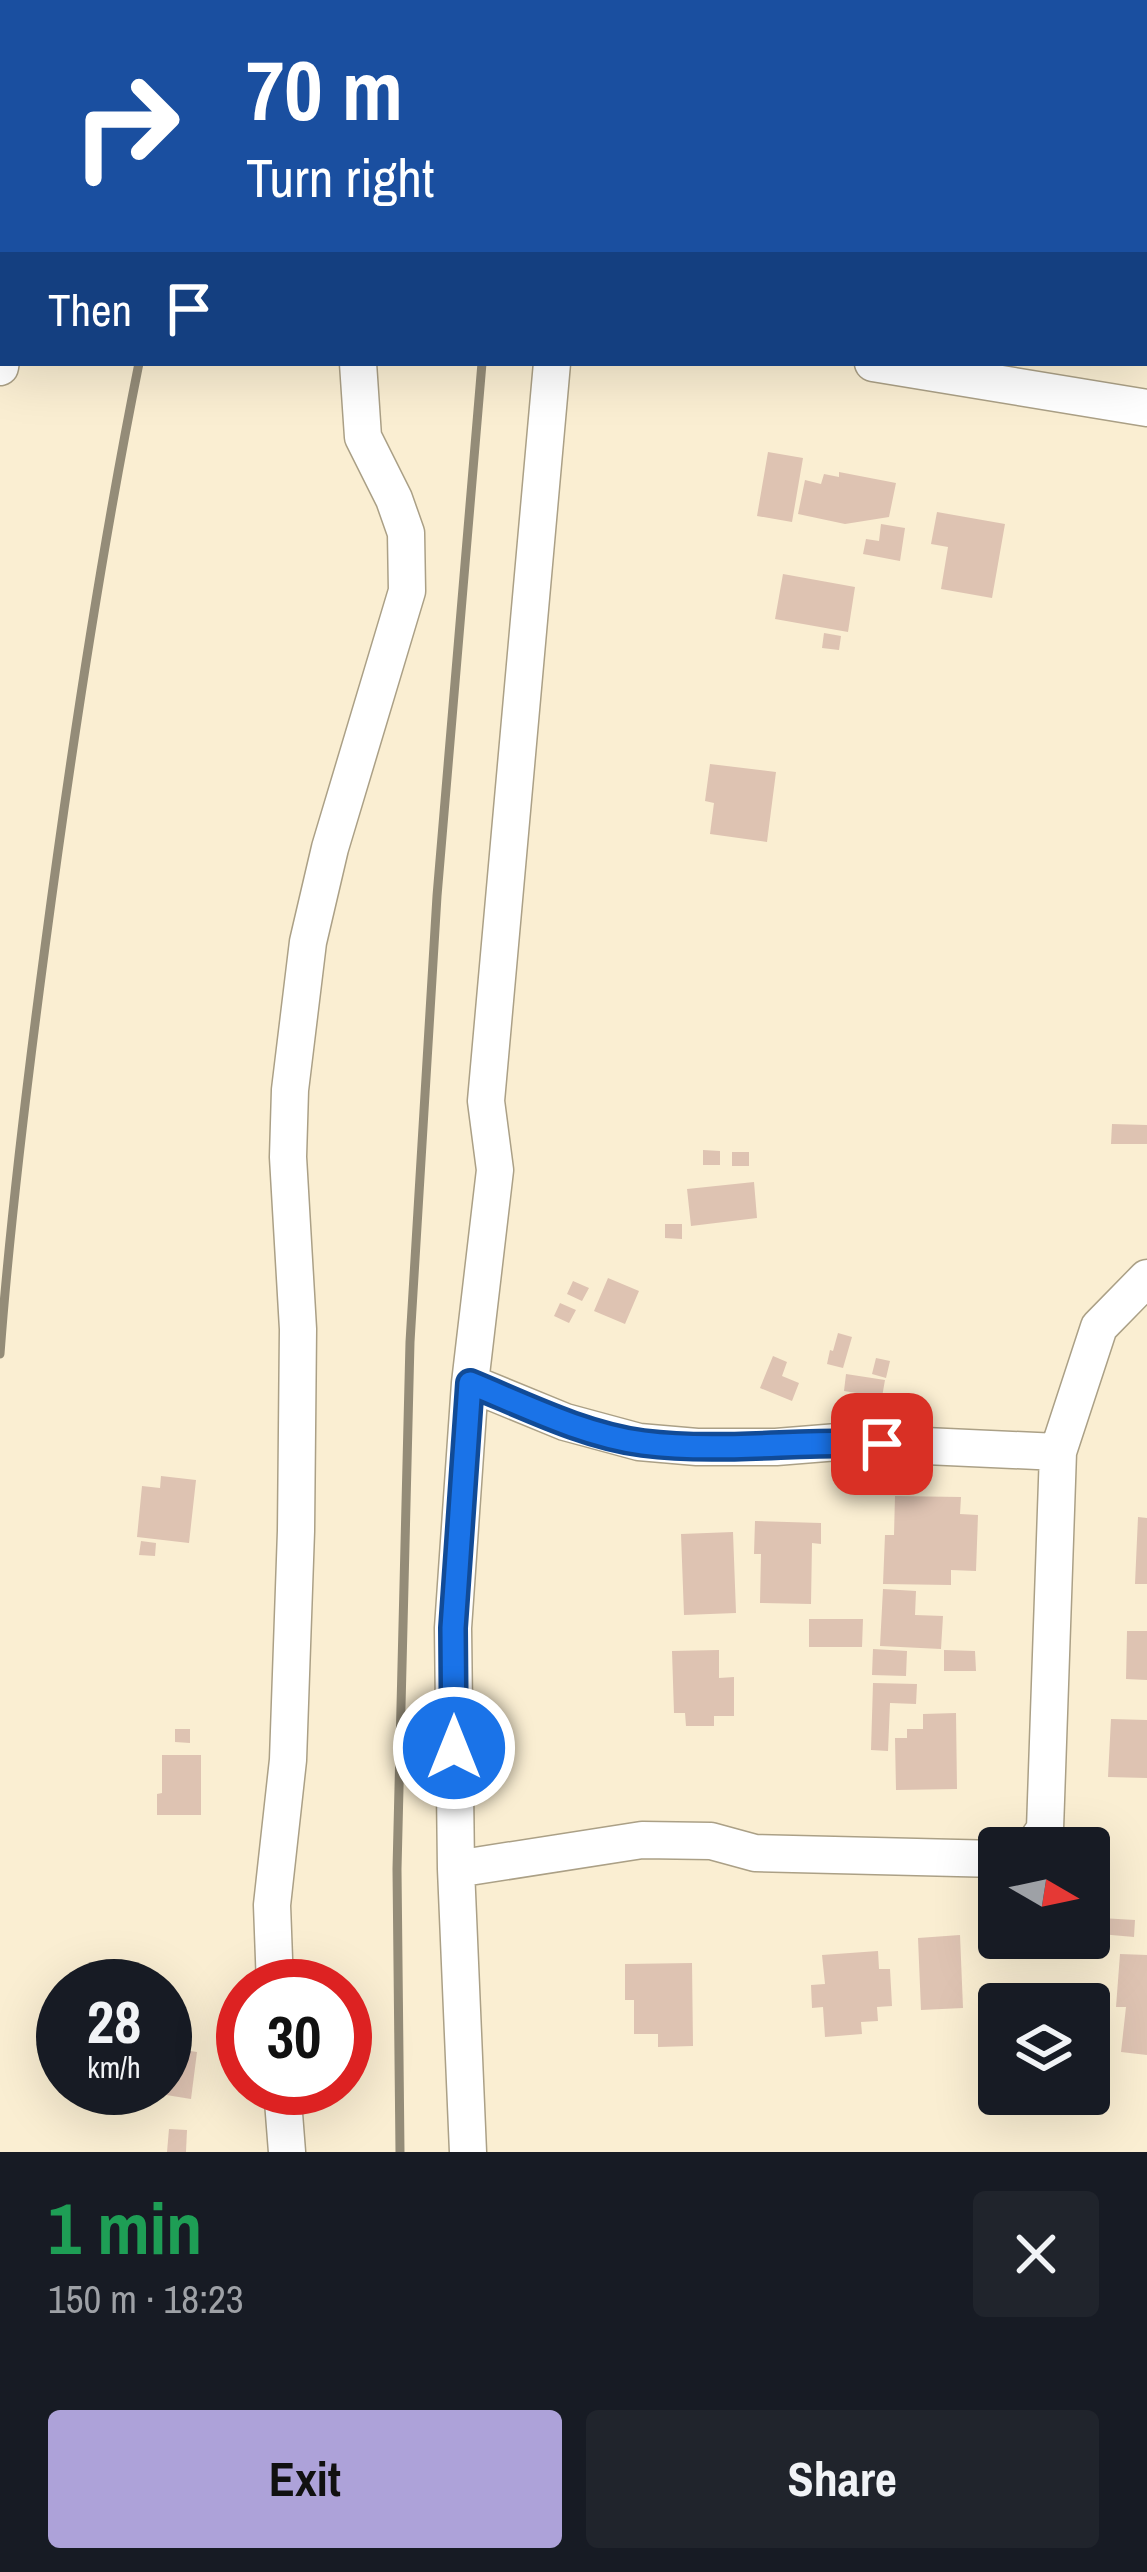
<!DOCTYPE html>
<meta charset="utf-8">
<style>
body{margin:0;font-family:"Archivo Narrow",sans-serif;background:#20242c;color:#f1f3f6;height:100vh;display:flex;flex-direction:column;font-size:45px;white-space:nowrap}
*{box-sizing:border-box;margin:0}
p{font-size:39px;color:#9ea1a6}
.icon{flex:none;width:66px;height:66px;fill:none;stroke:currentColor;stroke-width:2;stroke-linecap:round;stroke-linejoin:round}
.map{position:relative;height:2152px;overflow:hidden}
.drawer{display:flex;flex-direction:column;background:#171b24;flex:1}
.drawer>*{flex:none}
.top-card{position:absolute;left:0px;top:0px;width:1149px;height:366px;box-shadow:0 12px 48px #0002;background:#1a4fa0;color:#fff;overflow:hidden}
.needle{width:78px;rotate:99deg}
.buttons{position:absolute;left:978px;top:1827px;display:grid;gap:24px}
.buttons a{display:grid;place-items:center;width:132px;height:132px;border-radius:12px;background:#171b24;box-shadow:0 12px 48px #0002;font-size:60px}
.speed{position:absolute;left:36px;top:1959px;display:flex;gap:24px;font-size:60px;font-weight:700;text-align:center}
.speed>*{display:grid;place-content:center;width:156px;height:156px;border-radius:50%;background:#171b24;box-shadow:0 12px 48px #0002;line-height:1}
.speed small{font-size:30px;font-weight:400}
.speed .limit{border:18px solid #d22;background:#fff;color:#111}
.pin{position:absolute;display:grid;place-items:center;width:102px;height:102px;color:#fff;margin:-51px;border-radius:24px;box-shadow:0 6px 18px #0006}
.me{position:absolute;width:132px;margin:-66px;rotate:0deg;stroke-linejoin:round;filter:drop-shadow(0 0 9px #0008)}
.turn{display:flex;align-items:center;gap:42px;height:252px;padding:0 48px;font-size:54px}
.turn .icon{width:156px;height:156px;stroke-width:2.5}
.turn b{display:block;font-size:84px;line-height:102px}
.then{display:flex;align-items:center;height:114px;padding:0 48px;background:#0003;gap:24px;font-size:45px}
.round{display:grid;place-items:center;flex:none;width:126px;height:126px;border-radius:12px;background:#20242c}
.headline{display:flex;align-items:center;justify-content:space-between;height:204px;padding:0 48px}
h1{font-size:72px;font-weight:700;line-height:90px;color:#1e9e55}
.button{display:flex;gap:24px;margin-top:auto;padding:24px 48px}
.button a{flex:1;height:138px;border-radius:12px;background:#ada2d9;color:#111;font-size:48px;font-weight:700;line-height:138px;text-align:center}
.button a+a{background:#20242c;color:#f1f3f6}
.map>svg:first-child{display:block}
.building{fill:#dec3b2}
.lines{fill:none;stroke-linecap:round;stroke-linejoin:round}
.street-casing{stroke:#aba086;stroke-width:39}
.street{stroke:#fff;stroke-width:36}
.rail{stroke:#948c78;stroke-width:9}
.route-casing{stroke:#114b97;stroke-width:30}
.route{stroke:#1a73e8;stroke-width:21}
</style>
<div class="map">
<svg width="1147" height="2152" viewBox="0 0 1147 2152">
<rect width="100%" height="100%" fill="#faeed2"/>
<!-- building -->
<path class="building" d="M768,452l35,6 -11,64 -35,-6z
M839,472l57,11 -7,34 -44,7 -47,-10 7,-34 16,4 3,-10 15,3z
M937,512l68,12 -13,74 -51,-9 7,-42 -17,-3z
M881,524l24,4 -5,33 -37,-7 3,-15 13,2z
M783,574l72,13 -7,45 -73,-13z
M824,633l17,3 -2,14 -17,-2z
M710,764l66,8 -9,70 -57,-8 4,-31 -9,-2z
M1112,1124l35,1v19h-36z
M703,1150l17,1v14h-17z
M732,1152h17v14h-17z
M754,1182l3,36 -66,8 -4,-37z
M665,1224h17v15l-17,-1z
M608,1278l31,13 -14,33 -31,-13z
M573,1281l16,7 -7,13 -15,-7z
M560,1303l16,7 -7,13 -15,-7z
M838,1333l14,4 -9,31 -16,-4 3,-14 3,1z
M773,1356l14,6 -5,14 17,7 -7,18 -32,-13z
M876,1358l14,3 -4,17 -14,-4z
M846,1374l39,6 -3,17 -38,-6z
M161,1476l35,4 -7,63 -52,-6 5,-51 18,2z
M895,1496l66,1 -1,17 18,1 -2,56 -25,-1v15l-68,-1 2,-49h9z
M1138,1517l9,1v66h-12z
M755,1521l66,2v21l-9,-1 -1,61 -51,-1 1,-49h-7z
M733,1532l3,81 -52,2 -3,-81z
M141,1541l15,2 -1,13 -16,-1z
M883,1589l33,2 -1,24 28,1 -2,33 -61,-3z
M809,1619h54l-1,28h-53z
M1127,1631h20v49l-21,-1z
M873,1649l34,2 -1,25 -34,-1z
M719,1650v28l15,-1v39h-20v10h-28l-1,-13h-11l-2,-62z
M944,1650l31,1 1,20h-32z
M873,1683l44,1 -1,20 -26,-1 -2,48 -17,-1z
M956,1713l1,76 -61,1 -1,-52h12v-9h16v-15z
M1111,1719l36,1v58l-39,-1z
M175,1729h15v14l-15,-1z
M162,1755h39v60h-44v-21l5,-1z
M1101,1918l34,2 -1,17 -34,-3z
M960,1935l3,73 -42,2 -3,-72z
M878,1951l1,18h11l2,37 -15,1 1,14 -17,1 1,12 -37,3 -2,-30 -11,1 -1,-23 14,-1 -3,-29z
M1120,1954l27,1v100l-26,-3 5,-45h-10z
M692,1963l1,83 -35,1v-13h-24v-34h-9v-36z
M165,2047l32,5 -6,47 -37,-6 1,-5h10z
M169,2129l18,1 -1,22h-19z"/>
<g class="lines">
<!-- street casing -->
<g class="street-casing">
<path id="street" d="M71,3l1,-3
M413,3l1,-3
M585,3l1,-3
M1045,3l3,-3
M0,222l3,1
M873,363l274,45
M0,367l3,-19
M470,1383l95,39 74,20 58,5h79l62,-5 220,10
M1032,1848l13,-19 13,-377 41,-125 48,-49
M456,1869l186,-29 69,1 44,12 244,6
M275,1986l-3,-81 16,-145 8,-229 2,-202 -10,-172 2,-67 18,-148 22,-94 77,-257 -1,-58 -12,-34 -31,-62 -5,-74
M282,2088l5,64
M468,2152l-12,-283 -3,-241 17,-245 25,-213 -9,-69 66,-738"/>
</g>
<!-- street -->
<use href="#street" class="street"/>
<!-- rail -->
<path class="rail" d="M216,3l1,-3
M524,3v-3
M0,1354c10,-136 27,-272 45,-407 26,-196 55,-390 94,-584
M400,2152l-3,-283 13,-527 27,-446 45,-533"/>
</g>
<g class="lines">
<!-- route casing -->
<g class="route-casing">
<path id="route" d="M454,1748l-1,-120 17,-245c56,23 113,52 173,60 80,10 159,-3 239,1"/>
</g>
<!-- route -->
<use href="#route" class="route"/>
</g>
</svg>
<div class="buttons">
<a><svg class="needle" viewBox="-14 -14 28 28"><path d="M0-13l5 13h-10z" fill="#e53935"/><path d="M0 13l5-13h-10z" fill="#9ea1a6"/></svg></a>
<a><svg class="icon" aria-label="layers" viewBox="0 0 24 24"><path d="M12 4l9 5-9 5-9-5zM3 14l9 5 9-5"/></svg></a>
</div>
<div class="speed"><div>28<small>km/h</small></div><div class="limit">30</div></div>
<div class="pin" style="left:882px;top:1444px;background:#d93025"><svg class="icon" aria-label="arrive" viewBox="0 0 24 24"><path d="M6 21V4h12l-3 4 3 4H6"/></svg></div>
<svg class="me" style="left:454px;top:1748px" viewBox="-20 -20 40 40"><circle r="17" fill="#1a73e8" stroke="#fff" stroke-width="3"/><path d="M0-11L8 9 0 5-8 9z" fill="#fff"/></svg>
<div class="top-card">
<div class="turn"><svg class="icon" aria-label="right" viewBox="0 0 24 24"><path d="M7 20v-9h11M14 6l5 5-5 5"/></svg><div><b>70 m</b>Turn right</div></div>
<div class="then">Then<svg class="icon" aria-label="arrive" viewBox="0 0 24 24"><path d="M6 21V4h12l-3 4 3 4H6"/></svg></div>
</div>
</div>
<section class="drawer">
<div class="headline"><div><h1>1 min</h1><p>150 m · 18:23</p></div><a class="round"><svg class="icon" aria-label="close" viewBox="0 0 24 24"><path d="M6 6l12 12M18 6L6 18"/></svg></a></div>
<div class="button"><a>Exit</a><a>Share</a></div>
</section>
